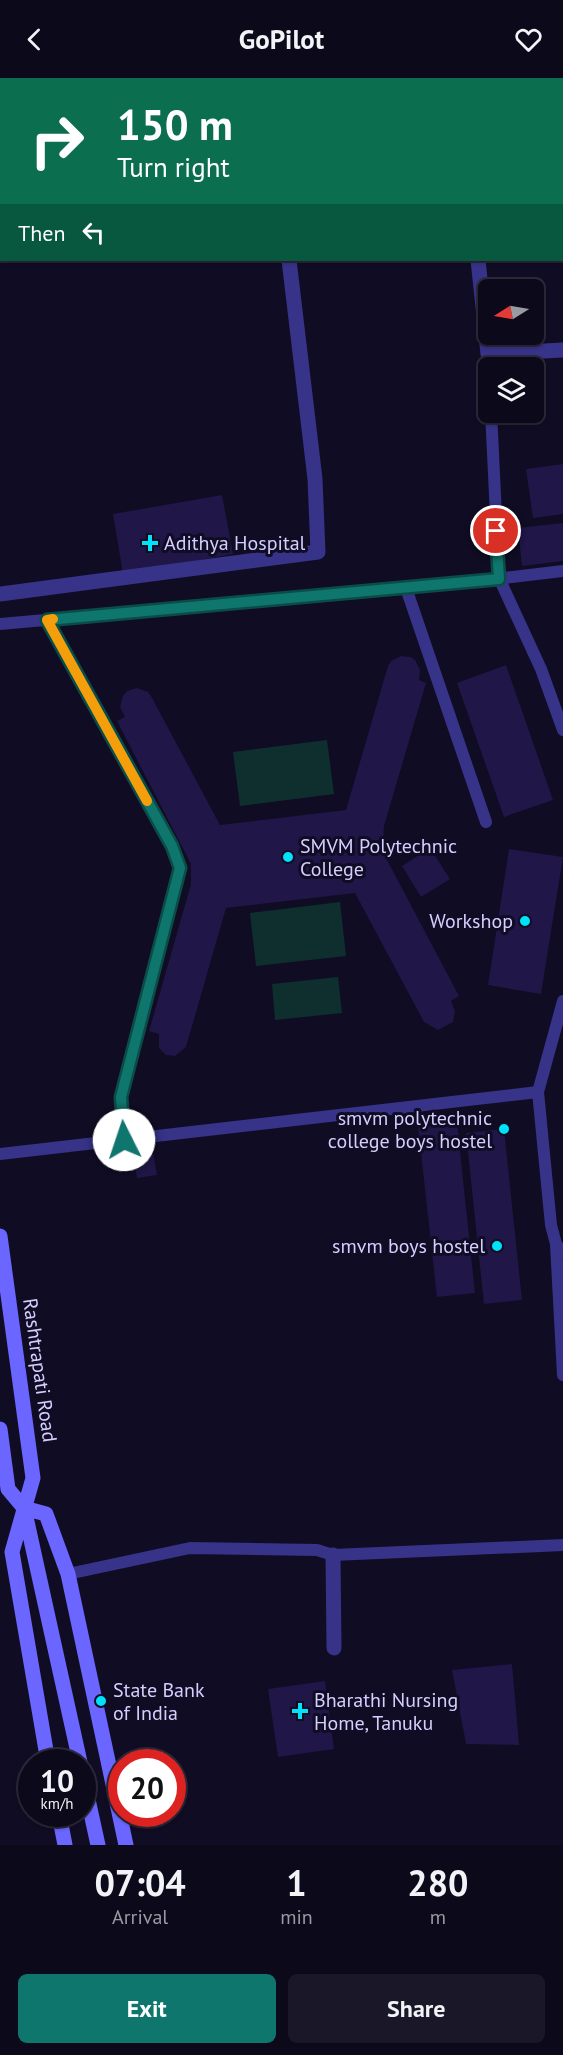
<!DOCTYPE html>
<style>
body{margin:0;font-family:"PT Sans",sans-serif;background:#1a1728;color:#f1f3f6;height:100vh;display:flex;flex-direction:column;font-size:22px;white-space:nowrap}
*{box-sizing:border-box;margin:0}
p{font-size:20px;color:#9a9aa3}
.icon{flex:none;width:33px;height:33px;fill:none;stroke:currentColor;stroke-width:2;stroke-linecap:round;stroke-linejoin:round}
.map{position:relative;height:1767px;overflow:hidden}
.sheet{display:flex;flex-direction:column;background:#0c091b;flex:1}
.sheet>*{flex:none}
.hud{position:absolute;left:0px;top:0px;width:564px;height:183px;box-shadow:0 2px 4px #0004,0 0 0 2px #2c2a3a;background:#0b6e4f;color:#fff;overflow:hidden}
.needle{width:39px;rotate:259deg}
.fabs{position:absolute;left:478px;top:201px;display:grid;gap:12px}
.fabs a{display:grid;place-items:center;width:66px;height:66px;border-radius:9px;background:#0c091b;box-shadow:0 2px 4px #0004,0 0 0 2px #2c2a3a;font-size:30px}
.speed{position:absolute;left:18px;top:1671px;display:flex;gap:12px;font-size:30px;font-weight:700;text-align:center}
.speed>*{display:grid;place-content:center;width:78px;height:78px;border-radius:50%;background:#0c091b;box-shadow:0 2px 4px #0004,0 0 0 2px #2c2a3a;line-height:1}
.speed small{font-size:15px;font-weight:400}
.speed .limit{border:9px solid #d22;background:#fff;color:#111}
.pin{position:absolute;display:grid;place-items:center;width:51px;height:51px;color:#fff;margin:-26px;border:3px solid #fff;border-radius:50%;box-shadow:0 2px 6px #0007}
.me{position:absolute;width:66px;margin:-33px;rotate:356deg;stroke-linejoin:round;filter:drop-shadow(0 0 4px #0008)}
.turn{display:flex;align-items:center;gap:21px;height:126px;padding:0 18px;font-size:27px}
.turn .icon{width:78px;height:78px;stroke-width:2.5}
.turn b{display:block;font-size:42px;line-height:51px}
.then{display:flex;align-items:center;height:57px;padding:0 18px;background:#0003;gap:12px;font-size:22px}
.eta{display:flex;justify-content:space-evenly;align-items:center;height:102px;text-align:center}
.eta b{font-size:36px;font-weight:600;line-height:42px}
.action{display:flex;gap:12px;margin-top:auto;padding:12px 18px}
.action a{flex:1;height:69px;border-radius:9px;background:#0f766e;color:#fff;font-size:24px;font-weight:600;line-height:69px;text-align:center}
.action a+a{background:#1a1728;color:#f1f3f6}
header{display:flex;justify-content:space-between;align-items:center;height:78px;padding:0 18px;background:#0c091b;font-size:27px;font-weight:600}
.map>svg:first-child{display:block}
.green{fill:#0e2f2e}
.building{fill:#201647}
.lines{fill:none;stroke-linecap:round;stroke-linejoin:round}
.lane{stroke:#363388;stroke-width:12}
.street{stroke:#363388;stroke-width:15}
.secondary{stroke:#6a66ff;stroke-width:15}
.route-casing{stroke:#0a4d48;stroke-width:15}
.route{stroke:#0f766e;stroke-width:10}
.slow{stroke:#f59e0b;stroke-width:10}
.poi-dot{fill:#00e1fa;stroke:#100c24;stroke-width:2}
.labels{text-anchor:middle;stroke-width:6;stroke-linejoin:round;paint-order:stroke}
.poi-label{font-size:20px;fill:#d5cfff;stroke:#100c24;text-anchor:start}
.street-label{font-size:20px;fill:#d5cfff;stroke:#100c24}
</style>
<header><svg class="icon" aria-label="back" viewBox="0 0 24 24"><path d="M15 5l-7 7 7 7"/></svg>GoPilot<svg class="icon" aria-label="heart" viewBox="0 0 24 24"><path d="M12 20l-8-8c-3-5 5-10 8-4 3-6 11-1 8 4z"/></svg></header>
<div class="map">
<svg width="563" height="1767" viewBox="0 0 563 1767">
<rect width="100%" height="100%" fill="#100c24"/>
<!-- green -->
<path class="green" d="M327,662l7,54 -94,12 -7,-54z
M340,824l6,54 -90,10 -6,-53z
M338,899l4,36 -67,7 -3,-36z"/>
<!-- building -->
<path class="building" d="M563,386v50l-30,4 -7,-49z
M222,417l11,59 -110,20 -10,-60z
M563,445v38l-41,5 -4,-38z
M401,578l10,1 4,3 5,10 -1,10 7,3 -42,143 -1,17 4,17 72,136 -8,5 4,10 -2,11 -15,8 -14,-8 -69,-129 -129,15 -40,139 -11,9 -9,-1 -7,-7v-14l-10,-3 42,-147v-20l-74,-143 8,-4 -5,-10 3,-11 4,-5 10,-3 11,4 3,4 69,129 126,-15 42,-144 3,-5z
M506,587l47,135 -49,17 -47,-134z
M430,770l20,31 -29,18 -19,-31z
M509,771l54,8 -22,137 -53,-9z
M457,1045l18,170 -38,4 -19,-171z
M504,1051l18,171 -38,4 -18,-171z
M153,1074l4,23 -20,3 -4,-23z
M512,1586l7,81 -53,-1 -14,-74z
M325,1603l9,68 -56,8 -10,-68z
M128,1736h25v1l-23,4z"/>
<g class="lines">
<!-- lane -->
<path class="lane" d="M488,276l1,24
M491,334l8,166 42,91 22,61
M406,510l80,234
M47,542l126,226 7,22 -59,229 3,43
M0,546l462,-41 101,-12
M563,923l-25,91 13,133 5,19 7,9
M0,1076l538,-62
M556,1166l7,131
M68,1496l122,-26 127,2 16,5 230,-10"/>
<!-- street -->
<path class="street" d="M463,0v2
M0,154l2,-1
M478,182l10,94 75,-4
M0,516l318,-42 -3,-73 -26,-219
M333,1477l1,93"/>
<!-- secondary -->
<path class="secondary" d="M0,1158l33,242 -21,74 36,210
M0,1351l8,60 16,19 56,254
M24,1430l22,6 22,60 58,271
M82,1694l16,73
M59,1736l6,31"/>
</g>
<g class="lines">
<!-- route casing -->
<g class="route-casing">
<path id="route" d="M124,1062l-3,-43 59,-229 -8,-22 -125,-226 452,-41 -3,-48"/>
</g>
<!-- route -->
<use href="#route" class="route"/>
<!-- slow -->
<path class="slow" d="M53,541l-6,1 100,181"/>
</g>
<!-- markers -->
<g class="poi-dot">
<path d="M147 456h6v6h6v6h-6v6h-6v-6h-6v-6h6z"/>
<circle cx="288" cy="779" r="6"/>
<circle cx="525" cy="843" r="6"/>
<circle cx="504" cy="1051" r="6"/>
<circle cx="497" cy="1168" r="6"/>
<circle cx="101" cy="1623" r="6"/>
<path d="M297 1624h6v6h6v6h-6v6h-6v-6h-6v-6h6z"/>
</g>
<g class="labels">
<!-- poi labels -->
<g class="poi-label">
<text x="164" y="472">Adithya Hospital</text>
<text x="300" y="775">SMVM Polytechnic<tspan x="300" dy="23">College</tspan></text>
<text x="513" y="850" text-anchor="end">Workshop</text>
<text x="492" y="1047" text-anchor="end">smvm polytechnic<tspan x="492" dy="23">college boys hostel</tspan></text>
<text x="485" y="1175" text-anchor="end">smvm boys hostel</text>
<text x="113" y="1619">State Bank<tspan x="113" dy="23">of India</tspan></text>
<text x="314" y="1629">Bharathi Nursing<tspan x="314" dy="23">Home, Tanuku</tspan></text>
</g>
<!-- street labels -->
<g class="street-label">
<text transform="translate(40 1292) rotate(82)" y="7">Rashtrapati Road</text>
</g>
</g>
</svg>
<div class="fabs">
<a><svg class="needle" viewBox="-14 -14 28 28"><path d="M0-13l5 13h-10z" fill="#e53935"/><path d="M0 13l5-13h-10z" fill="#9a9aa3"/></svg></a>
<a><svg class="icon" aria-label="layers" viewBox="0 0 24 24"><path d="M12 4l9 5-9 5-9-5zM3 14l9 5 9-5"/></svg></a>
</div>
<div class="speed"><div>10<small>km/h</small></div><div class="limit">20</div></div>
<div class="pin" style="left:496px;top:453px;background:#d93025"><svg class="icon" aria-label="arrive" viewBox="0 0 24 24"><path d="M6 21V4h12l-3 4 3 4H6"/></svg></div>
<svg class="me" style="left:124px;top:1062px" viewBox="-20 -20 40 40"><circle r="19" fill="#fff"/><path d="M0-13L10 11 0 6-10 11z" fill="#0f766e"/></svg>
<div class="hud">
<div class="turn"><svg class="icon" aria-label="right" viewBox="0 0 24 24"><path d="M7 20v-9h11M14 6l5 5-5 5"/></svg><div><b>150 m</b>Turn right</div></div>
<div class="then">Then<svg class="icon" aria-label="left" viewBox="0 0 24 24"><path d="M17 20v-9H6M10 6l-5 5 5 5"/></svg></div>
</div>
</div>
<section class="sheet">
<div class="eta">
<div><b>07:04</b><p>Arrival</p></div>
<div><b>1</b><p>min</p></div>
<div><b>280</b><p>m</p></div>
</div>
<div class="action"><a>Exit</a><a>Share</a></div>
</section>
